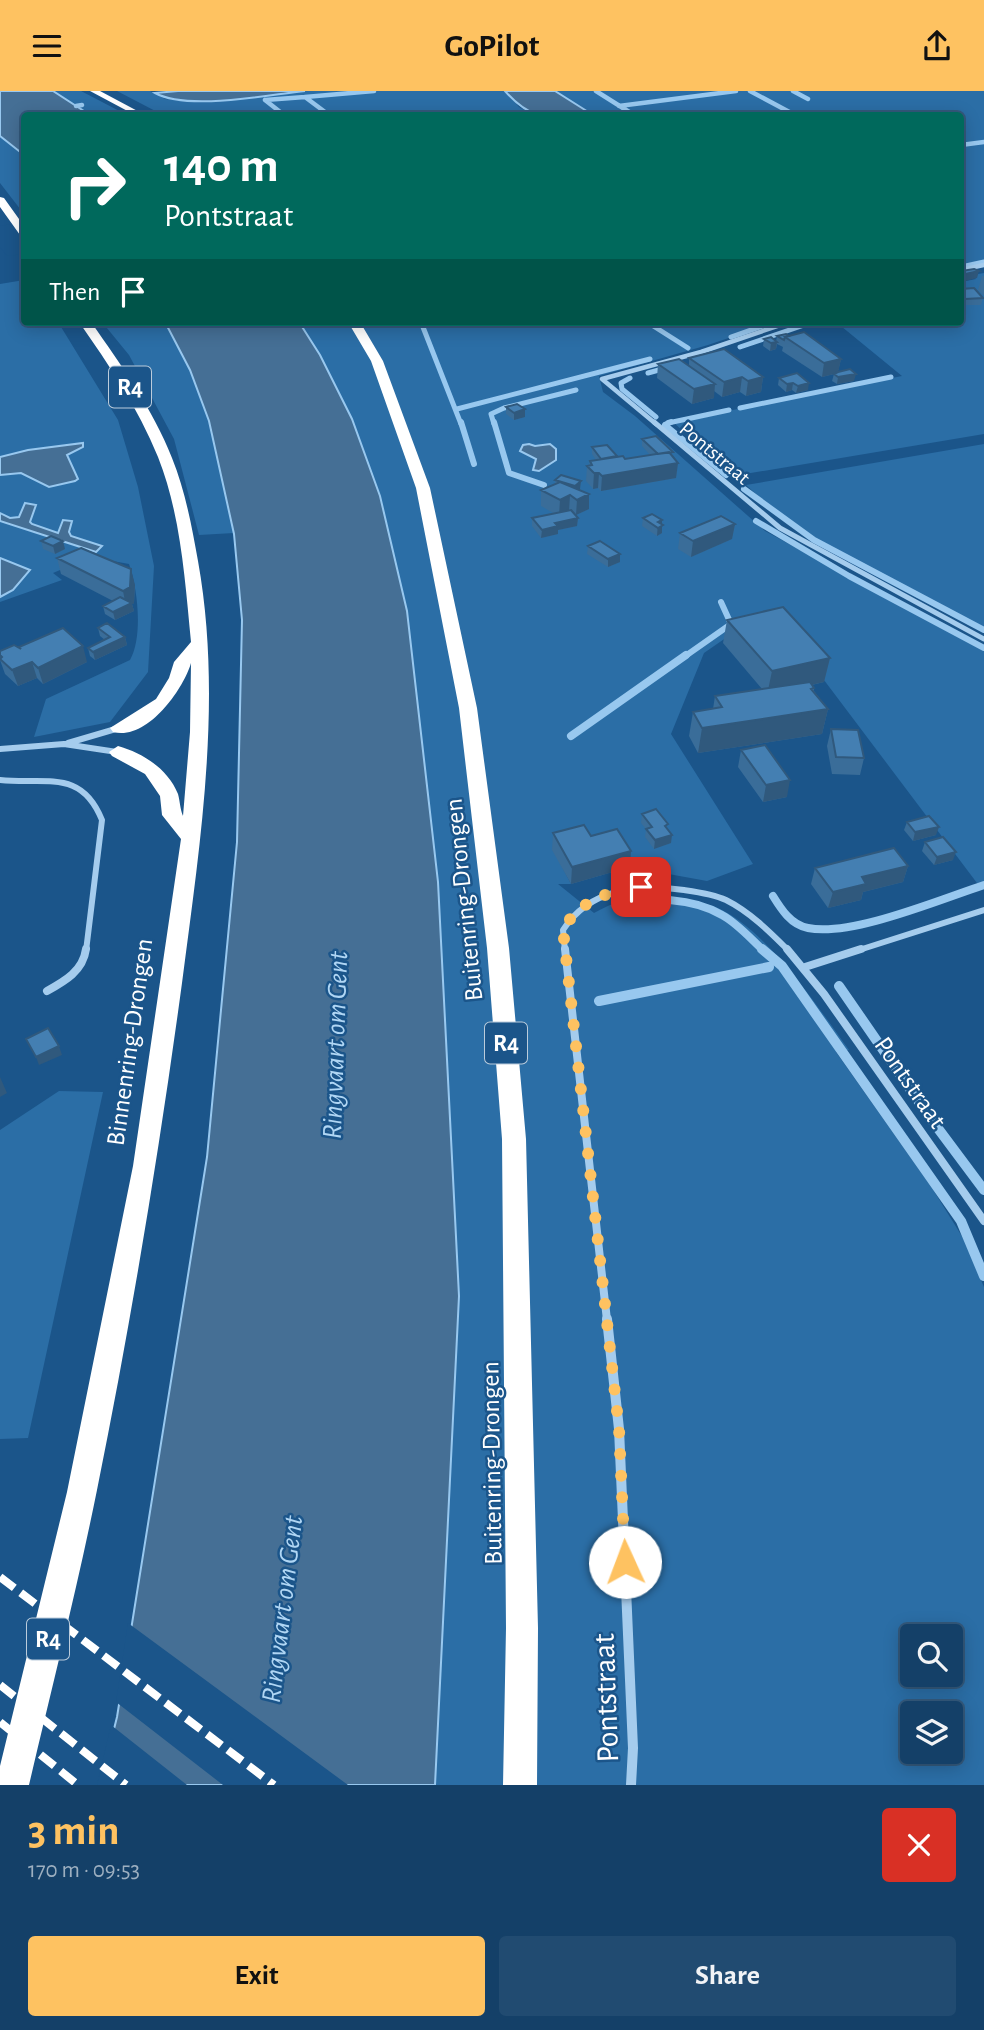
<!DOCTYPE html>
<meta charset="utf-8">
<style>
body{margin:0;font-family:"Alegreya Sans",sans-serif;background:#214b71;color:#f1f3f6;height:100vh;display:flex;flex-direction:column;font-size:26px;white-space:nowrap}
*{box-sizing:border-box;margin:0}
p{font-size:23px;color:#9dafc0}
.icon{flex:none;width:38px;height:38px;fill:none;stroke:currentColor;stroke-width:2;stroke-linecap:round;stroke-linejoin:round}
.map{position:relative;height:1694px;overflow:hidden}
.sheet{display:flex;flex-direction:column;background:#144068;flex:1}
.sheet>*{flex:none}
.banner{position:absolute;left:21px;top:21px;width:943px;height:214px;border-radius:7px;box-shadow:0 4px 18px #0003,0 0 0 2px #33597c;background:#00695c;color:#fff;overflow:hidden}
.controls{position:absolute;left:900px;top:1533px;display:grid;gap:14px}
.controls a{display:grid;place-items:center;width:63px;height:63px;border-radius:7px;background:#144068;box-shadow:0 4px 18px #0003,0 0 0 2px #33597c;font-size:35px}
.pin{position:absolute;display:grid;place-items:center;width:60px;height:60px;color:#fff;margin:-30px;border-radius:14px;box-shadow:0 4px 10px #0006}
.me{position:absolute;width:77px;margin:-38px;rotate:358deg;stroke-linejoin:round;filter:drop-shadow(0 0 5px #0008)}
.turn{display:flex;align-items:center;gap:24px;height:147px;padding:0 28px;font-size:32px}
.turn .icon{width:91px;height:91px;stroke-width:2.5}
.turn b{display:block;font-size:49px;line-height:60px}
.then{display:flex;align-items:center;height:66px;padding:0 28px;background:#0003;gap:14px;font-size:26px}
.round{display:grid;place-items:center;flex:none;width:74px;height:74px;border-radius:7px;background:#214b71}
.overview{display:flex;align-items:center;justify-content:space-between;height:119px;padding:0 28px}
h1{font-size:42px;font-weight:700;line-height:52px;color:#fec261}
.primary-button{display:flex;gap:14px;margin-top:auto;padding:14px 28px}
.primary-button a{flex:1;height:80px;border-radius:7px;background:#fec261;color:#111;font-size:28px;font-weight:700;line-height:80px;text-align:center}
.primary-button a+a{background:#214b71;color:#f1f3f6}
header{display:flex;justify-content:space-between;align-items:center;height:91px;padding:0 28px;background:#fec261;color:#111;font-size:32px;font-weight:700}
.map>svg:first-child{display:block}
.green{fill:#2b6ea6;fill-rule:evenodd}
.water{fill:#456f95;stroke:#98c8ef;stroke-width:2}
.pier{fill:#1b558a}
.lines{fill:none;stroke-linecap:round;stroke-linejoin:round}
.stream-far4{stroke:#98c8ef;stroke-width:4.5}
.stream-far3{stroke:#98c8ef;stroke-width:5}
.stream-far2{stroke:#98c8ef;stroke-width:6}
.stream-far1{stroke:#98c8ef;stroke-width:8}
.stream{stroke:#98c8ef;stroke-width:10}
.street-far4{stroke:#a5cced;stroke-width:4.5}
.street-far3{stroke:#a5cced;stroke-width:5}
.street-far2{stroke:#a5cced;stroke-width:6}
.street-far1{stroke:#a5cced;stroke-width:8}
.street{stroke:#a5cced;stroke-width:10}
.highway{fill:#fff;fill-rule:evenodd}
.rail{stroke:#fff;stroke-width:8;stroke-dasharray:18 8;stroke-linecap:butt}
.wall{fill:#3a6d99}
.shaded-wall{fill:#30597d}
.building{fill:#447fb2;stroke:#30597d;stroke-width:2}
.route{stroke:#fec261;stroke-width:12;stroke-dasharray:0 21.6}
.labels{text-anchor:middle;stroke-width:5;stroke-linejoin:round;paint-order:stroke}
.far-street-label{font-size:21px;fill:#fff;stroke:#1b558a}
.shield{fill:#1b558a;stroke:#bbccdc;stroke-width:2}
.shield-label{font-size:24px;font-weight:bold;fill:#fff}
.street-label{font-size:26px;fill:#fff;stroke:#1b558a}
.water-label{font-size:28px;font-style:italic;fill:#b0d6f4;stroke:#1b558a}
.near-street-label{font-size:32px;fill:#fff;stroke:#1b558a}
</style>
<header><svg class="icon" aria-label="menu" viewBox="0 0 24 24"><path d="M4 6h16M4 12h16M4 18h16"/></svg>GoPilot<svg class="icon" aria-label="share" viewBox="0 0 24 24"><path d="M12 15V3M7 8l5-5 5 5M5 13v7h14v-7"/></svg></header>
<div class="map">
<svg width="984" height="1694" viewBox="0 0 984 1694">
<rect width="100%" height="100%" fill="#1b558a"/>
<!-- green -->
<path class="green" d="M53,0h28l46,24h-37z
M117,0h33l15,8 27,3 113,-11h200l14,16 15,8h-371z
M555,0h429v169l-23,5v-150h-368z
M0,45l24,19v59l-24,-31z
M984,182v161l-251,42 -60,-54 229,-46 -66,-54h125v-19l2,2 17,-1 -19,-8v-14l15,-3 -4,-4z
M24,189v42h34l60,98 20,67 16,79 -6,106 -38,50 -76,15 12,-38 84,-39c13,-23 8,-71 -1,-96l-38,-7 -38,16 9,7 -62,22v-318z
M102,231h63l25,48 19,51 25,112 -35,2 -25,-96 -45,-84z
M299,231h477l-68,23 -109,31 4,16 32,24 130,115 219,118v236l-4,2 -199,-264 -51,12 -26,18 -33,81 82,130 -46,17 -77,-14 -15,-21 -56,15 12,23h-13l36,29c28,-16 56,-21 87,-13 12,2 26,3 37,8 50,23 99,98 131,142l-13,2 96,136 31,50 21,49v498h-549l24,-489 -21,-414 -31,-271 -27,-115 -28,-77 -32,-64zM912,1545h38v39h-38zM912,1622h38v39h-38z
M984,353v186c-80,-43 -171,-82 -238,-145z
M59,1000l44,1 -75,346 -28,1v-309z"/>
<!-- water -->
<path class="water" d="M0,0h53l37,24h-66v40l-24,-19z
M178,0h127c-39,4 -117,20 -150,2z
M505,0h50l38,24c-42,1 -58,10 -88,-24z
M165,231h134l21,33 32,64 28,77 27,115 31,271 21,414 -24,489h-335l17,-68 90,-560 30,-315 5,-222 -8,-86 -25,-113 -19,-51z
M83,352v4l-16,8 11,24 -3,2 -26,6 -28,-14 -21,2v-18l28,-7z
M529,353l6,2 15,-2 6,5v11l-17,11 -6,-1 3,-11 -16,-8 3,-6z
M25,412l11,2 -6,17 2,2 26,9 5,-13 9,1 -3,11 2,4 31,10 -6,6 -96,-31v-8l10,5 9,-1z
M0,467l30,12 -17,20 -13,7z"/>
<!-- pier -->
<path class="pier" d="M24,131v32l-17,2 -7,-9v-21z
M128,1532l220,162h-125l-107,-83z
M111,1634l76,60h-90z"/>
<g class="lines">
<!-- stream-far4 -->
<path class="stream-far4" d="M596,0l38,24
M750,0l45,24
M793,0l15,8
M265,9l40,-3
M265,9l19,15
M76,15l6,-1
M619,15l117,-15
M329,24l-24,-18 69,-6
M961,54l23,-3"/>
<!-- stream-far3 -->
<path class="stream-far3" d="M961,176l23,-5
M421,231l40,102
M647,231l41,26
M731,246l43,-15
M740,256l73,-25
M648,282l18,-5
M630,287l-9,5 1,6 34,28
M740,317l151,-31
M457,318l193,-50
M668,332l61,-13
M494,333l-3,-10 13,-6 72,-18"/>
<!-- stream-far2 -->
<path class="stream-far2" d="M461,331l13,42
M494,331l15,51 35,12
M668,332l3,-1
M665,334l61,50
M744,398l70,51 170,90
M756,430l93,55 135,72
M684,566l47,-33 -10,-22"/>
<!-- stream-far1 -->
<path class="stream-far1" d="M571,645l115,-81
M773,805c8,13 18,29 35,32 43,9 133,-29 176,-43
M619,814c31,-9 74,-7 103,10 15,8 29,24 42,36"/>
<!-- stream -->
<path class="stream" d="M762,858l20,17 179,255 23,55
M839,895l89,129 56,75
M599,910l170,-34"/>
<!-- street-far4 -->
<path class="street-far4" d="M961,179l23,-5
M656,333l-54,-45 99,-27 88,-30"/>
<!-- street-far3 -->
<path class="street-far3" d="M654,331l126,106 204,111"/>
<!-- street-far2 -->
<path class="street-far2" d="M68,652l51,-15
M0,658l64,-5 53,8
M0,689c46,5 81,-12 102,40l-16,131
M565,860l-2,-21c27,-42 75,-46 121,-40 14,2 29,4 42,10 24,12 44,32 63,51
M856,860l128,-41"/>
<!-- street-far1 -->
<path class="street-far1" d="M565,858l42,371
M787,858l37,45 160,227
M805,876l56,-18
M47,900c18,-10 36,-20 39,-42"/>
<!-- street -->
<path class="street" d="M607,1228l12,110 14,319 -2,37"/>
<!-- highway -->
<path class="highway" d="M90,0h10l45,24h-10z
M0,106l4,1 20,28v10l-4,-1 -20,-28z
M79,231h12c30,43 62,87 81,136 13,32 20,69 26,103 25,139 2,283 -16,422 -23,170 -51,339 -85,507 -20,99 -45,197 -68,295h-29v-19l67,-274 66,-326 48,-327 -19,-24 -2,-19 -15,-22 -33,-18 -3,-4 9,-6c25,7 50,23 60,48 2,7 2,15 5,22l7,-84 1,-69c-8,27 -44,78 -78,69l-3,-4 46,-29 13,-21 5,-16 17,-20c-6,-61 -10,-127 -33,-185 -20,-49 -49,-92 -79,-135z
M348,231h12l23,39 47,127 47,220 32,240 17,191 12,489 -1,157h-34l3,-157 -4,-489 -15,-191 -28,-240 -43,-220 -45,-127z"/>
<!-- rail -->
<path class="rail" d="M0,1486l274,208
M0,1594l126,100
M0,1631l78,63"/>
</g>
<!-- wall -->
<path class="wall" d="M982,185h2v19h-1l-5,-5z
M961,198l22,9 -2,7h-18l-2,-2z
M786,243l55,25 -3,12 16,10 -17,3 -5,-3 2,-7 -12,3 -40,-26 1,-4 -6,-3 -1,5 -6,2 -7,-5 1,-7 12,2 1,-5z
M689,267l74,19 -2,15 -15,4 -6,-4 -18,5 -8,-6v7l-22,6 -35,-26 1,-14 31,2z
M797,282l11,17 -12,3 -4,-3 -6,2 -8,-7 1,-7z
M506,316l19,10 -11,3 -8,-6z
M642,348l31,17 5,7 -2,15 -75,13 -3,-3 -5,1 -7,-8 1,-15 2,-1 1,-4 6,-1 -4,-6v-7l25,10 8,2 25,-4 -8,-9z
M561,384l19,14 -1,1 10,4v15l-13,6 -2,-1 4,4 -1,8 -19,4v4l-17,4 -9,-12v-8l23,-4 -14,-8v-16l14,-6v-4z
M643,427l19,2v13l-5,3 -15,-10z
M735,433l-3,15 -41,18 -13,-8 2,-16z
M41,450l24,8 -10,5 -12,-5z
M588,455l32,8v8l-12,5 -21,-13z
M57,467l78,27 -1,18 -2,1 2,7 -19,9 -10,-6 -2,-8 10,-5 -52,-27z
M727,529l103,38 -6,24 -12,3 2,3v3l14,18 -6,25 -124,19 -9,-17 4,-24 20,-3 2,-13 47,-7 -39,-46z
M98,537l27,9 2,8 -32,15 -5,-4 -2,-8 17,-8 -5,-4z
M19,557l68,14 -44,22 -6,-6 -19,8 -13,-12 -5,-14v-9z
M831,638l33,29 -4,17 -28,-1 -5,-28z
M741,659l46,47 -24,5 -25,-35z
M642,723l25,15 4,14 -17,6 -9,-12 1,-8 -5,-6z
M907,731l29,13 -23,6 -9,-11z
M553,742l38,3 39,31 -59,17 -19,-34z
M925,751l28,18 -19,5 -12,-14z
M908,775l-5,16 -40,10 -2,8 -33,8 -17,-24 4,-16z"/>
<!-- shaded-wall -->
<path class="shaded-wall" d="M979,180l-2,7 -16,4v-7z
M777,251l-1,7 -6,2 1,-8z
M841,268l-3,14 -16,4 2,-14z
M856,283l-2,7 -17,3 1,-7z
M742,286l-2,15 -18,5 2,-15z
M763,286l-2,15 -15,4 2,-15z
M793,292l-1,7 -6,2 1,-8z
M809,292l-1,7 -12,3 2,-7z
M715,293l-1,14 -22,6 2,-15z
M525,318v8l-11,3v-7z
M678,372l-2,15 -75,13 1,-15z
M594,382h5l-1,15 -5,1z
M581,390l-1,8 -5,5v-8z
M589,403v15l-13,6 1,-15z
M570,404l-1,16 -10,5 1,-16z
M578,427l-1,8 -19,4v4l-17,4 1,-8 13,-7z
M662,429v13l-5,3 1,-14z
M735,433l-3,15 -41,18 2,-16z
M63,450l2,8 -10,5 -2,-8z
M620,463v8l-12,5v-8z
M131,478l4,16 -1,18 -2,1 2,7 -19,9 -2,-8 13,-6 -3,-15z
M125,546l2,8 -32,15 -2,-8z
M83,555l4,16 -44,22 -5,-16z
M830,567l-6,24 -57,13 5,-24z
M32,571l5,16 -19,8 -6,-16z
M828,618l-6,25 -124,19 4,-25z
M790,689l-3,17 -24,5 3,-17z
M939,736l-3,8 -23,6 2,-9z
M672,744l-1,8 -17,6 1,-9z
M631,760l-1,16 -59,17 1,-17z
M956,761l-3,8 -19,5 3,-8z
M908,775l-5,16 -40,10 -2,8 -33,8 5,-16 29,-15z
M59,955l3,9 -23,10 -3,-8z
M0,986l7,16 -7,4z"/>
<!-- building -->
<path class="building" d="M974,178l5,2 -18,4v-4z
M974,197l9,10 -18,1 -4,-5v-5z
M804,241l37,27 -17,4 -39,-26z
M786,243l3,2 -4,1 -1,3 -7,-4z
M771,246l6,5 -6,1 -7,-4z
M724,258l39,28 -15,4 -6,-4 -18,5 -35,-24z
M679,268l36,25 -21,5 -36,-25z
M850,278l6,5 -18,3 -4,-3 4,-2z
M797,282l12,10 -11,3 -5,-3 -6,1 -8,-6z
M517,313l8,5 -11,4 -8,-6z
M656,345l17,16 -15,2 -16,-15z
M607,354l10,11 -16,3 -9,-12z
M669,361l9,11 -76,13 -3,-3h-5l-7,-7 5,-1 -2,-4 33,-5 2,3z
M561,384l20,6 -6,5 -20,-6z
M560,391l29,12 -12,6 -7,-5 -10,5 -19,-10z
M571,419l7,8 -23,5 3,3 -16,4 -10,-12z
M652,423l10,6 -4,2 5,3 -5,3 -15,-10z
M721,425l14,8 -42,17 -13,-8z
M51,445l12,5 -10,5 -12,-5z
M600,450l20,13 -12,5 -20,-13z
M81,457l50,21 -1,18 -7,4 -66,-33z
M120,506l12,6 -19,9 -10,-6z
M783,516l47,51 -58,13 -45,-51z
M107,532l18,14 -32,15 -5,-4 22,-11 -12,-9z
M63,537l20,18 -45,22 -6,-6 -20,8 -12,-11 2,-2 -2,-2v-4l14,-6 7,4 -2,-2z
M810,591l4,6 -3,1 17,20 -126,19 -9,-16 29,-5 -7,-11z
M831,638l27,1 6,28 -28,-1z
M765,654l25,35 -24,5 -25,-35z
M656,718l12,15 -3,2 7,9 -17,5 -9,-11 6,-2 -10,-13z
M929,725l10,11 -24,5 -8,-10z
M584,734l7,11 26,-7 14,22 -59,16 -19,-34z
M943,746l13,15 -19,5 -12,-15z
M894,757l14,18 -46,11 4,7 -33,8 -18,-24z
M48,937l11,18 -23,11 -10,-18z"/>
<g class="lines">
<!-- route -->
<path class="route" d="M625,1471l-6,-133 -56,-499c16,-30 47,-39 78,-43"/>
</g>
<g class="labels">
<!-- far-street labels -->
<g class="far-street-label">
<text transform="translate(715 362) rotate(40)" y="7">Pontstraat</text>
</g>
<!-- shield labels -->
<g class="shield">
<rect x="109" y="275.5" width="42" height="41" rx="5"/>
<rect x="485" y="931.5" width="42" height="41" rx="5"/>
<rect x="27" y="1527.5" width="42" height="41" rx="5"/>
</g>
<g class="shield-label">
<text x="130" y="304">R4</text>
<text x="506" y="960">R4</text>
<text x="48" y="1556">R4</text>
</g>
<!-- street labels -->
<g class="street-label">
<text transform="translate(463 809) rotate(-96)" y="9">Buitenring-Drongen</text>
<text transform="translate(129 951) rotate(-82)" y="9">Binnenring-Drongen</text>
<text transform="translate(911 991) rotate(55)" y="9">Pontstraat</text>
<text transform="translate(491 1372) rotate(-91)" y="9">Buitenring-Drongen</text>
</g>
<!-- water labels -->
<g class="water-label">
<text transform="translate(334 954) rotate(-88)" y="10">Ringvaart om Gent</text>
<text transform="translate(281 1518) rotate(-83)" y="10">Ringvaart om Gent</text>
</g>
<!-- near-street labels -->
<g class="near-street-label">
<text transform="translate(605 1607) rotate(-92)" y="11">Pontstraat</text>
</g>
</g>
</svg>
<div class="controls">
<a><svg class="icon" aria-label="search" viewBox="0 0 24 24"><circle cx="10" cy="10" r="6"/><path d="M15 15l6 6"/></svg></a>
<a><svg class="icon" aria-label="layers" viewBox="0 0 24 24"><path d="M12 4l9 5-9 5-9-5zM3 14l9 5 9-5"/></svg></a>
</div>
<div class="pin" style="left:641px;top:796px;background:#d93025"><svg class="icon" aria-label="arrive" viewBox="0 0 24 24"><path d="M6 21V4h12l-3 4 3 4H6"/></svg></div>
<svg class="me" style="left:625px;top:1471px" viewBox="-20 -20 40 40"><circle r="19" fill="#fff"/><path d="M0-13L10 11 0 6-10 11z" fill="#fec261"/></svg>
<div class="banner">
<div class="turn"><svg class="icon" aria-label="right" viewBox="0 0 24 24"><path d="M7 20v-9h11M14 6l5 5-5 5"/></svg><div><b>140 m</b>Pontstraat</div></div>
<div class="then">Then<svg class="icon" aria-label="arrive" viewBox="0 0 24 24"><path d="M6 21V4h12l-3 4 3 4H6"/></svg></div>
</div>
</div>
<section class="sheet">
<div class="overview"><div><h1>3 min</h1><p>170 m · 09:53</p></div><a class="round" style="background:#d93025;color:#fff"><svg class="icon" aria-label="close" viewBox="0 0 24 24"><path d="M6 6l12 12M18 6L6 18"/></svg></a></div>
<div class="primary-button"><a>Exit</a><a>Share</a></div>
</section>
